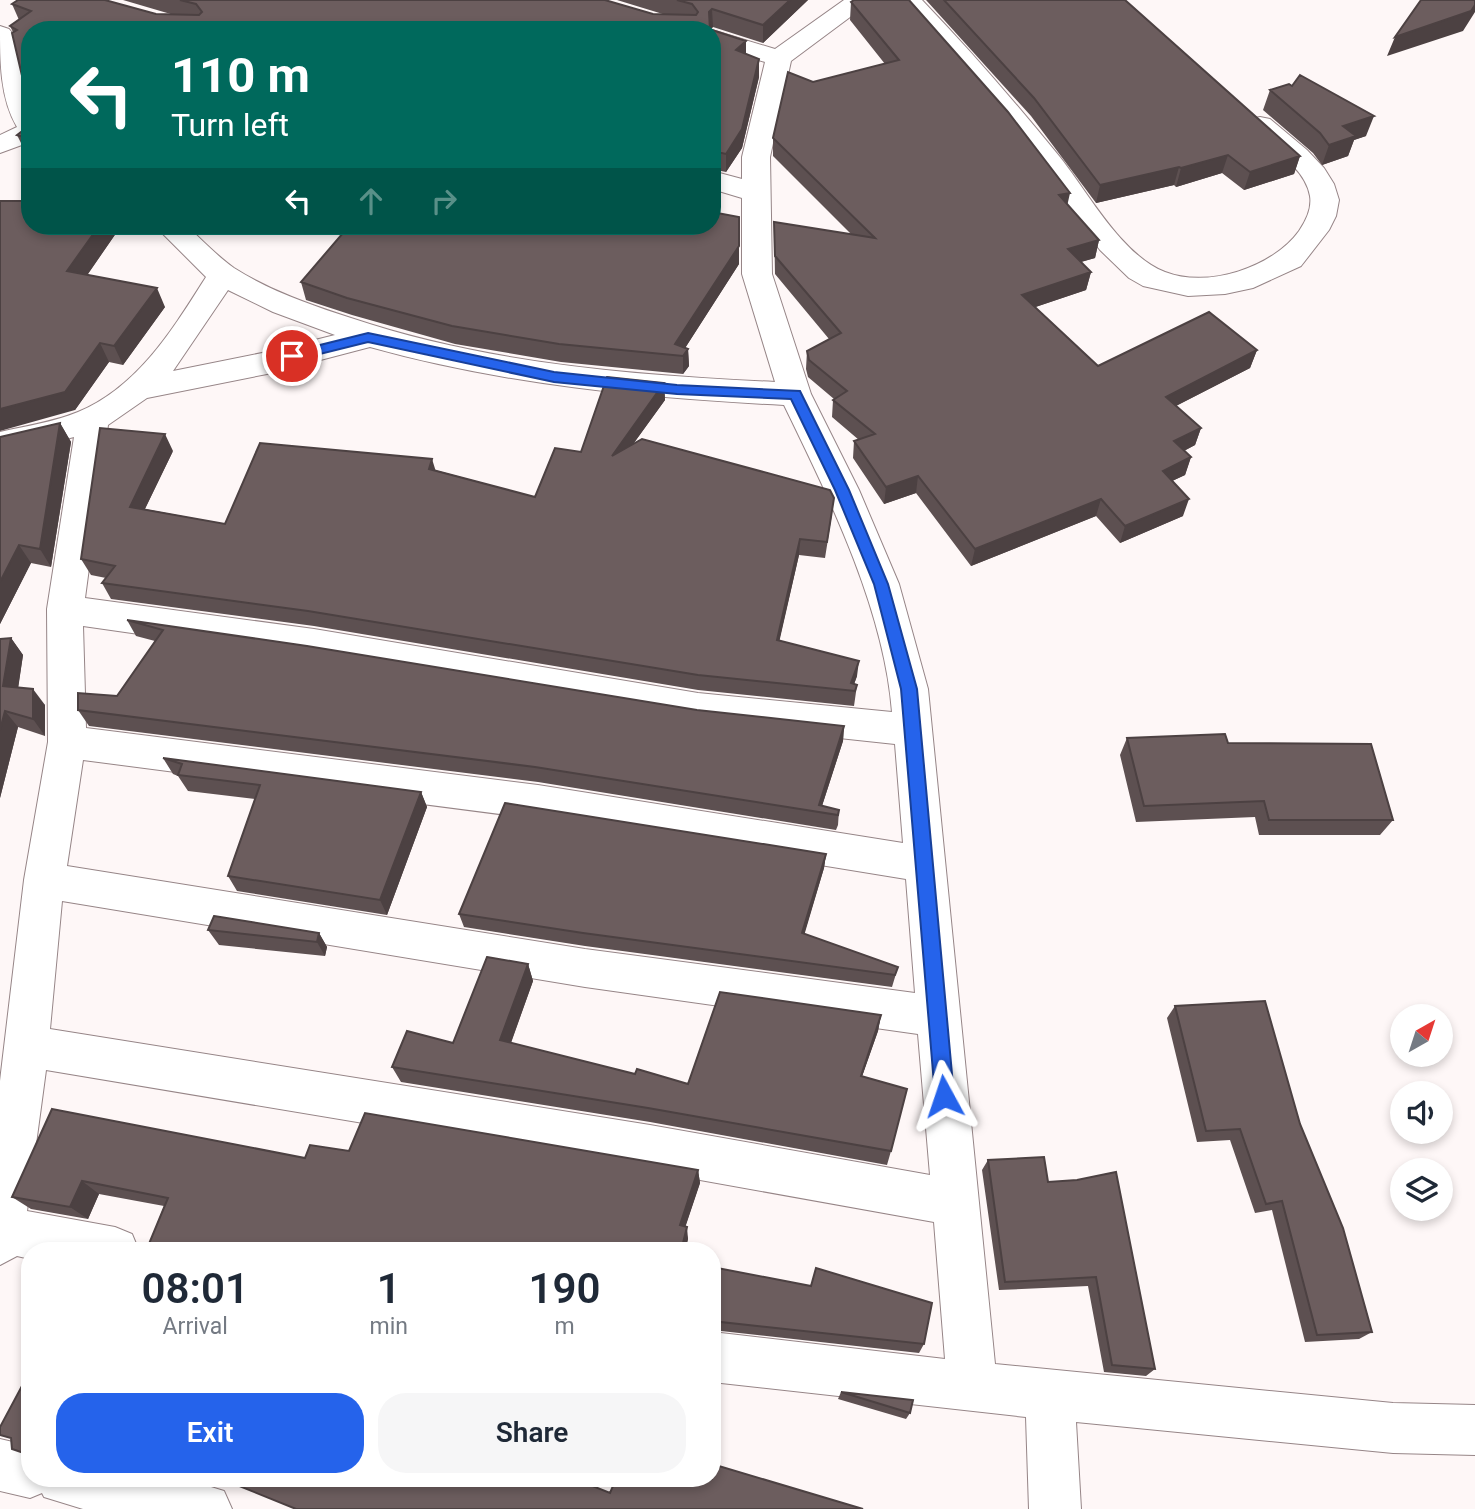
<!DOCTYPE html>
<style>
body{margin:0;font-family:Roboto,sans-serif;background:#f6f6f7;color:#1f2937;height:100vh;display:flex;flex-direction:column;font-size:26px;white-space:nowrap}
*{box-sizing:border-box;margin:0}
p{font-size:23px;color:#747a83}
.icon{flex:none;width:38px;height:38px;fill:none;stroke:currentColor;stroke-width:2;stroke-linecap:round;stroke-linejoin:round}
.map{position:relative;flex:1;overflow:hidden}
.sheet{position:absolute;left:21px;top:1242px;width:700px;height:245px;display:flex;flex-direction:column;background:#fff;border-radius:28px;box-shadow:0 4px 10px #0003}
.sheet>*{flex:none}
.guide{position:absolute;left:21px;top:21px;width:700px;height:214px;border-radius:28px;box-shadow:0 4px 10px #0003;background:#00695c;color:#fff;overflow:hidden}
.needle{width:46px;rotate:39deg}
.tools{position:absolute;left:1390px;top:1004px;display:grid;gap:14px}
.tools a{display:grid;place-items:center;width:63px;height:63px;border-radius:50%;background:#fff;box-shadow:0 4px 10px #0003;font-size:35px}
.pin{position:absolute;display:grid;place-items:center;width:60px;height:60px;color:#fff;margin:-30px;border:4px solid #fff;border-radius:50%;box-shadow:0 2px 7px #0007}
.me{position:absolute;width:77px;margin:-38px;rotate:355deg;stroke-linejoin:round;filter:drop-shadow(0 0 5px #0008)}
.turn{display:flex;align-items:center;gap:24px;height:147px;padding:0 35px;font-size:32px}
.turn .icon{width:91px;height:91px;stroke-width:2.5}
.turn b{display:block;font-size:49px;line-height:60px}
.lanes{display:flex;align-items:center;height:66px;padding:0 35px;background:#0003;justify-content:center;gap:35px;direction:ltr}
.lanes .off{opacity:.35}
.eta{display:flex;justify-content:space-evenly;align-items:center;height:119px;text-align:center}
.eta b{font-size:42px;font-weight:600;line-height:49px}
.button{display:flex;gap:14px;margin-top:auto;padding:14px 35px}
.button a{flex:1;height:80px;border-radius:28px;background:#2563eb;color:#fff;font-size:28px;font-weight:600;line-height:80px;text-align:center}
.button a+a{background:#f6f6f7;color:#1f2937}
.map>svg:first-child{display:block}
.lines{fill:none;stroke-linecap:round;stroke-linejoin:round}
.street-casing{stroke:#968587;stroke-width:2}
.street{fill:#fff;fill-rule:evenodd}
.wall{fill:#5d5051}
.shaded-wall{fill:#4c4142}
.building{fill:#6c5d5e;stroke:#4c4142;stroke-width:2}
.route{fill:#2563eb;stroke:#184099;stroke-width:2}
</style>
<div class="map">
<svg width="1475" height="1509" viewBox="0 0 1475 1509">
<rect width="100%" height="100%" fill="#fef7f7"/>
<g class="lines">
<!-- street casing -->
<g class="street-casing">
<path id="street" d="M844,0h29l-82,61 -21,96 2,117 39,120 48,96 40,94 29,105 67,675 398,39 82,2v50l-82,-2 -317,-31 5,87h-52l-3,-92 -314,-35v-50l233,27 -11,-137 -284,-51 -604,-101 -19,141 88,16 17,7 7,17h-109v8l-13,-3 -17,9v-184l24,-201 24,-138 -1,-133 27,-172 -74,19v-24c26,-6 54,-10 78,-20 60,-25 95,-83 128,-135l-51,-51h32c15,14 30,30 47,42 36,23 77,37 117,50 137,46 281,57 424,64l-33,-108v-76l-30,-9v-18l30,8v-22l23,-95 -53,-16v-16l63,19zM228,290l45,22 62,23 -68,17 -94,19zM370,347c136,38 274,51 414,58 45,93 100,203 108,307l-194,-19 -384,-64 -229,-31 23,-173 39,-27 120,-24zM83,626l231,33 384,64 197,21 8,99 -365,-58 -452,-57zM83,760l455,59 368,60 9,114 -330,-44 -518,-83zM62,901l523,86 333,47 12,141 -280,-50 -600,-96z
M895,0h27c48,50 93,102 137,156 29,36 62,99 106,116 43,17 108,-5 134,-41 7,-10 13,-23 11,-35 -5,-29 -39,-48 -60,-65l-4,-6 4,-6 10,-2 10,2 37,31 17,18 10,16 5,16 -3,16 -7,14 -28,36 -48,22 -28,6 -37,2 -45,-10 -14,-8 -29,-28 -79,-104z
M0,26l9,3 4,5 17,70v38l-30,11v-18l17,-8c-17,-29 -17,-65 -17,-101z
M0,1439l30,7v33h155l39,12 8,18h-149l-39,-12 -2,-4 -12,5 -30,-7z"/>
</g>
<!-- street -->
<use href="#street" class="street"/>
</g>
<!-- wall -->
<path class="wall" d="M123,0h482l48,14 13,1 -49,-15h191l-45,43 -50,-16 -3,3h-680v65l-7,-15 -10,-48 -3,-6 9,-6 -7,-16 144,10 18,1z
M926,0h199l175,156 -6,18 -50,16 -22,-17 -46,14 -2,-2 -78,18 -65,-87z
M851,2l216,202 32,36 -4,18 -15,4 11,10 -5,18 -51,17 63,59 159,-16 -7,18 -74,38 25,22 -6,17 -11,6 7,6 -6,18 -13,6 11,35 -63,27 -24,-27 -125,50 -55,-73 -32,11 -31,-46 1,-17 5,-1 -27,-23 1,-17 1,-1 -26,-22 -2,-8 1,-18 22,-12 -54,-65 -1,-52 77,12 -78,-78v-18l40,-56 72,-18 -35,-44z
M712,30l34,24 13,5v18l-17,71 -16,24 -14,-3z
M1270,90l96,46 -12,4 -6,16 -26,9 -9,-12 -50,-43z
M30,103v51l-4,-1 -9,-18 12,-10 -5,-9z
M30,226h91l-34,49 78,32 -42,58 -14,-3 -34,48z
M334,226h378l27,38 -54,84 3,1 1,17 -6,8 -122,-12 -106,-18 -103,-29 -46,-15 -5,-18 45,-53z
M664,383l1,17 -32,44 199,70 -7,44 -26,-3 -20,86 78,35 -3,8 3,1 -3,21 -156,-16 -384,-64 -203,-27 -9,-16 4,-5 -15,-3 -10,-16 92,-108 -28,58 80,15 210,-54 100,27 46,-45z
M60,423l11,19 -20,125 -20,-4 -31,61v-187z
M127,620l570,90 147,16 -1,15 -21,65 17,4 -1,15 -2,5 -298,-48 -449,-56 -11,-16 39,-14 38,-55 -19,-5z
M11,638l12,17 -5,32 27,18v31l-27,-9 -18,71v-159z
M1127,738l101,5 165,77 -13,15h-121l-4,-18 -119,5 -16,-67z
M163,758l258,34 6,15 -40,108 -150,-24 -9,-15 27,-77 -67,-8 -10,-15 -5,-2z
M826,854l-2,14 -20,66 94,33 -6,20 -307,-41 -121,-19 -5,-13z
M208,930l111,3 8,14 -2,9 -106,-11z
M528,964l5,17 -22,62 124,31 53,10 193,-69 -3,16 -16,45 29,75 -4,14 -237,-43 -249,-40 -9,-15 61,-24z
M1175,1006l125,118 72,208 -13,7 -54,3 -33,-132 -17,3 -25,-73 -33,2 -30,-124z
M52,1109l253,49 44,-7 349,19 2,13 -15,44 3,12 -3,12h-539l18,-45 -65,-12 -11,25 -57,-10 -19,-12z
M988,1160l60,22 107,187 -9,7 -42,-4 -16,-86 -89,4 -17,-120z
M712,1267l212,77 -5,9 -207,-23z
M841,1392l69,21 -4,6 -68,-20z"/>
<!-- shaded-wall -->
<path class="shaded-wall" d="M790,0h18l-45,43v-18z
M1475,5v7l-12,19 -76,25 8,-19z
M712,9l1,18 -4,3v-18z
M746,41v18l-10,-9z
M759,59v18l-17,71 -16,24v-18z
M1374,116l-8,20 -12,4 -6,16 -26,9 7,-20 14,-19z
M1228,155l-6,18 -46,14 5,-19z
M1300,156l-6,18 -50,16 6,-18z
M1179,167l-5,18 -78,18 4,-18z
M713,174l1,18 -2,2v-18z
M1070,193l-4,18 -7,-16z
M99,226h22l-44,64 -10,-19z
M1099,240l-4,18 -31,9 4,-18z
M739,246v18l-59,92 -5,-12z
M1091,272l-5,18 -68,23 4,-18z
M157,288l8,19 -42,58 -9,-19z
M100,343l9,19 -34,48 -75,21v-22z
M688,349l1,17 -6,8v-18z
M1257,350l-7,18 -90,46 6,-17z
M664,383l1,17 -52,72 -1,-16z
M60,423l11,19 -20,125 -11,-18z
M1201,428l-6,17 -27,14 6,-18z
M165,434l8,17 -35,72 -8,-16z
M1191,457l-6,18 -28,13 6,-17z
M432,459l5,16 -8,-6z
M918,476l-2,17 -32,11 2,-17z
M1101,499l-5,17 -125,50 4,-17z
M1189,499l-6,17 -63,27 5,-17z
M800,539l-1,16 -23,101 1,-16z
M19,545l12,18 -31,61v-42z
M11,638l12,17 -7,48 -13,-17z
M859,661l-2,15 -5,14 -1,-7z
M33,689l12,16v31l-12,-17z
M5,711l13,16 -18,71v-68z
M844,726l-1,15 -23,71 -1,-7z
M421,792l6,15 -40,108 -7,-15z
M826,854l-2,14 -23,78 1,-13z
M319,933l8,14 -2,9 -8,-14z
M528,964l5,17 -27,75 -6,-16z
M881,1015l-3,16 -21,60 4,-15z
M698,1170l2,13 -18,54 -2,-12z
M82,1181l17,13 -11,25 -18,-12z
M687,1227l1,12 -3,12h-4z"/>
<!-- building -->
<path class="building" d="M18,0h87l51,14 43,1 3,-3 -6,-8 -16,-4h425l48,14 43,1 2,-3 -6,-8 -15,-4h113l-27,25 -51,-16 -3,3 1,18h-680v53l-7,-3 -11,-47 5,-3 -7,-4 21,-15 -19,-7z
M854,0h55l99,112 62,81 -11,2 40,45 -31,9 23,23 -69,23 76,71 111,-54 48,38 -91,47 35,31 -27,13 17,16 -28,14 26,28 -64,27 -24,-27 -126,50 -57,-73 -32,11 -32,-46 21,-7 -42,-34 14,-9 -38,-31 -2,-9 34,-18 -66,-77 -1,-34 101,16 -102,-100 15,-66 25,10 86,-22 -48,-58z
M944,0h181l175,156 -50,16 -22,-17 -47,13 -2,-1 -79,18 -66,-87z
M1421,0h54v5l-4,6 -76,26z
M712,30l34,11 -10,9 23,9 -17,70 -16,25 -14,-3z
M1300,75l74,41 -31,10 13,10 -27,9 -9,-12 -50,-43 19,-6 3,2z
M30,103v14l-6,-1v-9z
M30,125v14l-13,-4z
M0,201h30v25h69l-32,45 90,17 -43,58 -14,-3 -35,49 -65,17z
M712,212l27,5v29l-64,98 13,5 -5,7 -124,-12 -107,-18 -105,-28 -46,-16 48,-56h363z
M607,377l57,6 -52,73 30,-17 188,51 4,8 -7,44 -27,-3 -23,101 82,21 -8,22 6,2 -2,6 -157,-16 -390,-64 -206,-28 13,-17 -34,-7 19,-131 65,6 -35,73 95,17 35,-81 172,16 -3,10 106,28 20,-49 26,4z
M60,423l-20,126 -21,-4 -19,37v-145z
M127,620l180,26 390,64 147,16 -25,79 20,5 -1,5 -303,-48 -457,-57v-17l39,3 46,-66z
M11,638l-8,48 30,3v30l-28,-8 -5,19v-91z
M1225,734l3,9 143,1 22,76h-124l-5,-19 -120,5 -17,-68z
M163,758l258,34 -41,108 -152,-24 32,-91 -82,-10 4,-11z
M505,803l321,51 -24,79 96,34 -3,8 -312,-42 -124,-19z
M214,916l105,17 -2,9 -109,-12z
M487,957l41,7 -28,76 135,34 2,-5 51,15 32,-92 161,23 -20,61 46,13 -16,62 -243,-43 -256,-41 15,-36 46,12z
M1265,1001l35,123 43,104 29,104 -55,3 -35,-134 -16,3 -26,-75 -34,2 -31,-125z
M52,1109l253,49 5,-13 39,6 16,-38 333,57 -18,55 7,2 -6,24h-535l22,-53 -86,-17 -12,26 -58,-10z
M1044,1157l4,25 29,-2 39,-8 39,197 -43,-4 -16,-88 -91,5 -17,-122z
M712,1267l99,19 5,-18 116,35 -8,41 -212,-23z
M30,1371v84l-18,-6 -1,-11 -11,-3v-8z
M841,1392l72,8 -3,13z
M712,1464l151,45h-567l-74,-30h353l35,14 6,-14h96z"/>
<!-- route -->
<path class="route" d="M368,333l186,39 123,13 123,6 49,99 39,94 29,105 37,407 -3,6 -7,3 -6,-3 -3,-6 -34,-407 -27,-105 -39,-94 -44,-91 -114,-5 -123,-12 -186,-40 -76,19 -6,-5 2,-3z"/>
</svg>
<div class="tools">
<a><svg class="needle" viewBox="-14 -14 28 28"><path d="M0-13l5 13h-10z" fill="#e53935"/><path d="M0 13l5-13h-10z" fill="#747a83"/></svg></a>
<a><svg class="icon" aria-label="sound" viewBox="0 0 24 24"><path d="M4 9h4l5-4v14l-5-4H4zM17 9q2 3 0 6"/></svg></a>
<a><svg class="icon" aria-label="layers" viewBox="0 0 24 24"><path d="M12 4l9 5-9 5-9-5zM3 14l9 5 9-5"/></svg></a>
</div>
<div class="pin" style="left:292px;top:356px;background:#d93025"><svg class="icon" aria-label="arrive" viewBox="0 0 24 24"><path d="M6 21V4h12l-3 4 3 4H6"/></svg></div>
<svg class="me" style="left:944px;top:1096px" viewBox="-20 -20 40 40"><path d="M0-17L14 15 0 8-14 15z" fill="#2563eb" stroke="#fff" stroke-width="4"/></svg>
<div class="guide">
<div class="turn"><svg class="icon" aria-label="left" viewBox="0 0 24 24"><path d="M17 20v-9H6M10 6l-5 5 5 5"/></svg><div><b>110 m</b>Turn left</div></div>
<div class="lanes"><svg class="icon" aria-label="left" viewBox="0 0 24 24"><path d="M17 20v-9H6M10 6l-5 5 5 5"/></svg><svg class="icon off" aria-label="ahead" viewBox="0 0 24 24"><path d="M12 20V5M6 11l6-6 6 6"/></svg><svg class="icon off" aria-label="right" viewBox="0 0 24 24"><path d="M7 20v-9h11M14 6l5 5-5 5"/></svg></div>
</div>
<section class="sheet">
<div class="eta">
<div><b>08:01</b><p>Arrival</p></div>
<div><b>1</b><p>min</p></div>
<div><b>190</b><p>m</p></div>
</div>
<div class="button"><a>Exit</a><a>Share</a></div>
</section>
</div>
